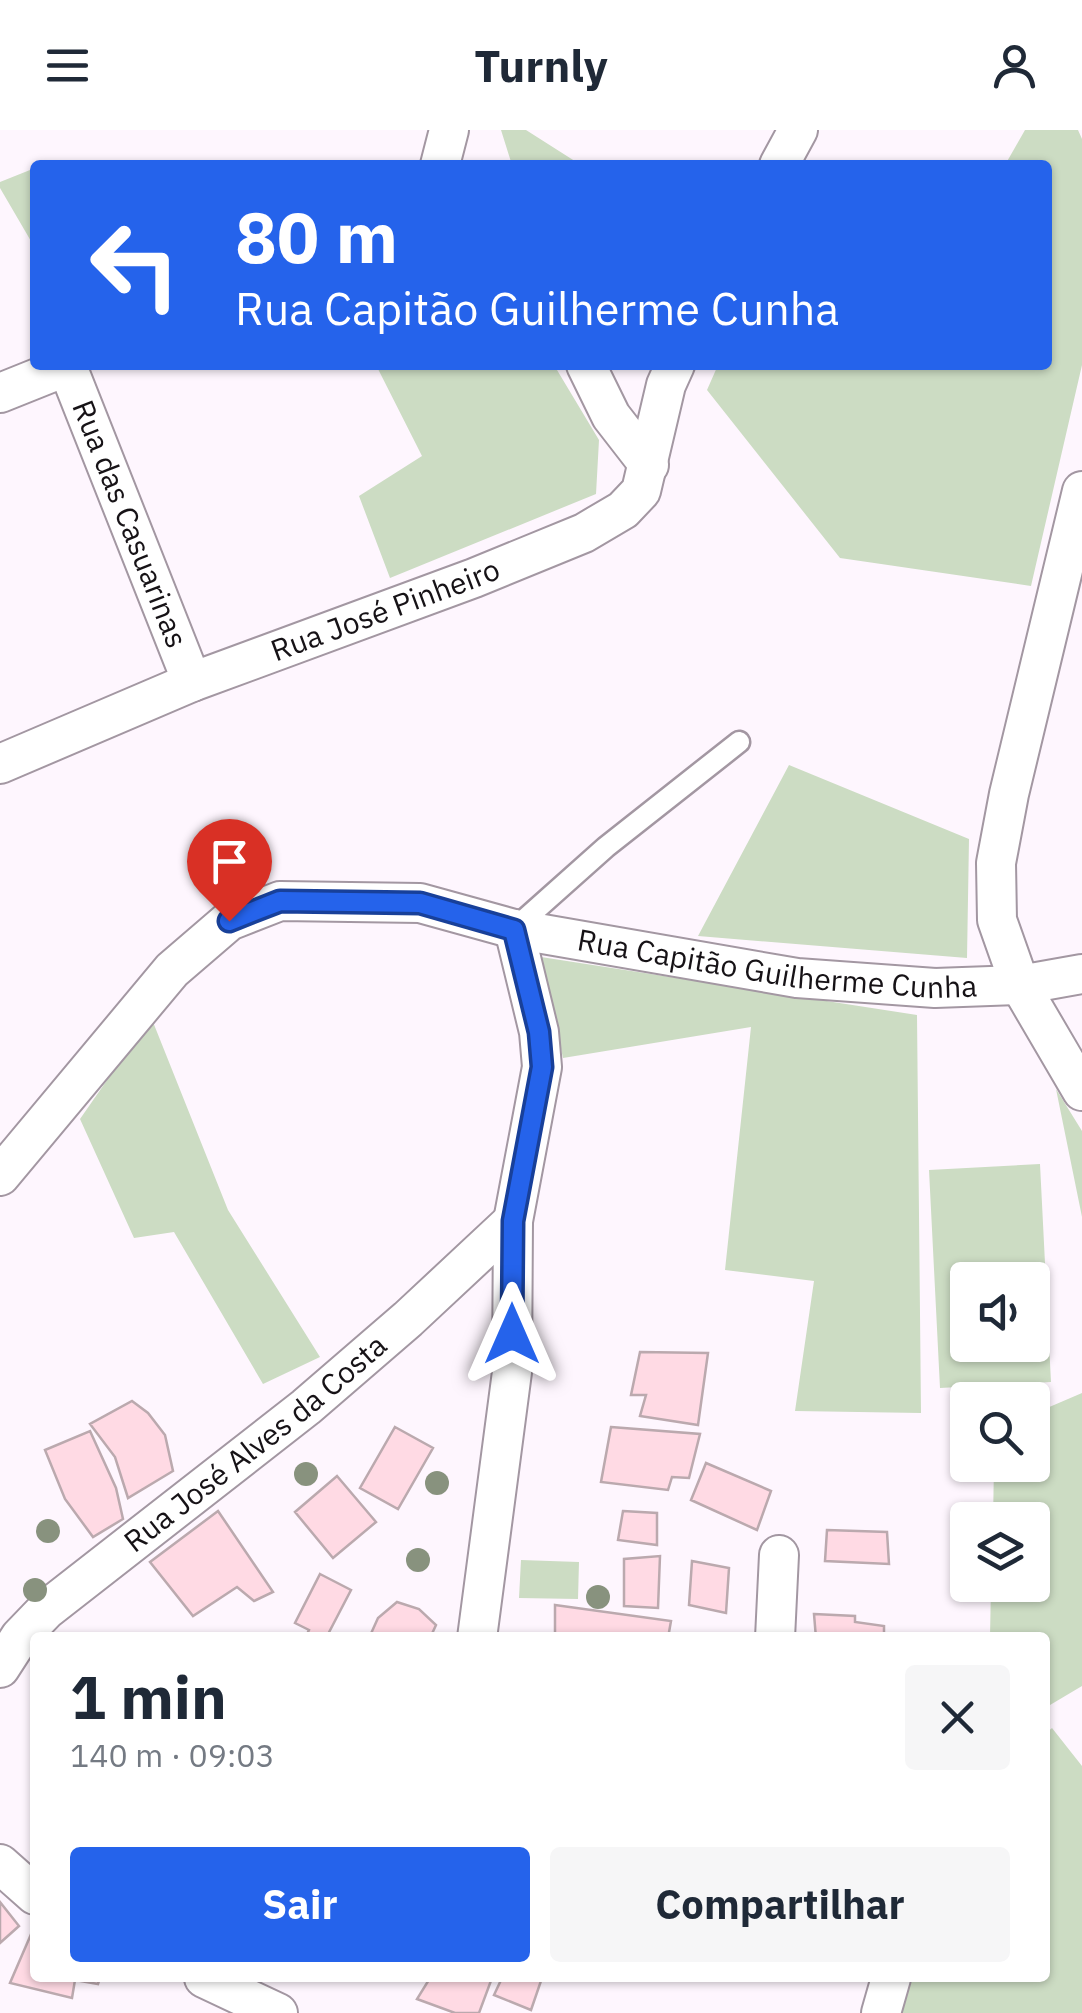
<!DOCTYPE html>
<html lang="pt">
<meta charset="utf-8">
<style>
body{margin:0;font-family:"IBM Plex Sans",sans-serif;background:#f6f6f7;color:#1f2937;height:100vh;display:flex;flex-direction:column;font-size:38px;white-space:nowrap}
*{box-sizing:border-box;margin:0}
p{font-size:32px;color:#747a83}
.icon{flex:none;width:55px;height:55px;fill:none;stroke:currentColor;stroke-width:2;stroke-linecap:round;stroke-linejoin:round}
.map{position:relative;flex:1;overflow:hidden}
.sheet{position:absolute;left:30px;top:1502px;width:1020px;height:350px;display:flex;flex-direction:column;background:#fff;border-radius:10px;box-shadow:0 2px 8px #0004}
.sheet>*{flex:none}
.banner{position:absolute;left:30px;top:30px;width:1022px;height:210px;border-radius:10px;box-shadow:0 2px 8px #0004;background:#2563eb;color:#fff;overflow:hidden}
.buttons{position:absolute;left:950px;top:1132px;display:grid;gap:20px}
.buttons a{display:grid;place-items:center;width:100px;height:100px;border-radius:10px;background:#fff;box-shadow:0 2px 8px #0004;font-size:50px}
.pin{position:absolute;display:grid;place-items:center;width:85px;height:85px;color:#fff;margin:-102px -42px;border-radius:50% 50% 50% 0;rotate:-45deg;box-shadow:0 0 10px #0007}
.pin .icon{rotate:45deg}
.me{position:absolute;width:110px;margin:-55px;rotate:0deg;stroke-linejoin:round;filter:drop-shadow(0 0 8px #0008)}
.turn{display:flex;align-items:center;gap:35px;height:210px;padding:0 40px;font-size:45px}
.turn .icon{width:130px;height:130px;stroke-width:2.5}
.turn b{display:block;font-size:70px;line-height:85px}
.round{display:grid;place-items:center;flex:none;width:105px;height:105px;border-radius:10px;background:#f6f6f7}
.headline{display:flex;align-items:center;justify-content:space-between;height:170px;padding:0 40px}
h1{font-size:60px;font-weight:700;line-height:75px}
.button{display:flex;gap:20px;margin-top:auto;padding:20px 40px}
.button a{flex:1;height:115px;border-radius:10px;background:#2563eb;color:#fff;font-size:40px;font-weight:700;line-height:115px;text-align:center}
.button a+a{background:#f6f6f7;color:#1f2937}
header{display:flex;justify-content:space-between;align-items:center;height:130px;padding:0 40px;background:#fff;font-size:45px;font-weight:700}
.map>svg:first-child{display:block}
.green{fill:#ccdcc3;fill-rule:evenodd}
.building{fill:#ffdae4;stroke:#bba9ae;stroke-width:2.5}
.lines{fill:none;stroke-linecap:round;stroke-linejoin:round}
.lane-casing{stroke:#a397a2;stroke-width:25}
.street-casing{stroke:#a397a2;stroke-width:42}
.lane{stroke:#fff;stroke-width:20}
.street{stroke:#fff;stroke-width:38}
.tree{fill:#88927e}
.route-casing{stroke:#184099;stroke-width:25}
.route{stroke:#2563eb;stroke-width:18}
.labels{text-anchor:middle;stroke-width:8;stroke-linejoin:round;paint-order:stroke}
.street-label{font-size:30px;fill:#161216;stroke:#fff}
</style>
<header><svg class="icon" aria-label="menu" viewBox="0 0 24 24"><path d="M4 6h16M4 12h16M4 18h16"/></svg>Turnly<svg class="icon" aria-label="person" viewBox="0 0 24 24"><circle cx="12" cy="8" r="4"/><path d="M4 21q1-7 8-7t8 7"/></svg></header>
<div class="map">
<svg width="1082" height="1883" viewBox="0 0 1082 1883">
<rect width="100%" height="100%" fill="#fef6fe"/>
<!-- green -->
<path class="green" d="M501,0h25l55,35h-69z
M1025,0h53l4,9v226l-51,221 -191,-28 -133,-168 11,-25h330v-200h-43z
M35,38v80l-35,-60v-6z
M376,235h178l45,75 -3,54 -206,84 -31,-82 63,-40z
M789,635l180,74 -2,119 -269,-22z
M541,827l376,58 4,398 -126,-2 19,-130 -89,-11 26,-243 -188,31z
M151,887l77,193 92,147 -57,27 -89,-152 -40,6 -54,-119z
M1056,959l26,42v86z
M1040,1034l11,218 -111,6 -11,-218zM968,1150h64v65h-64z
M1082,1263v293l-37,22v-70l-55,-1 1,-52h41v-65h-39l1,-55h38l1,-51z
M521,1430l58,2 -1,37 -59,-1z
M1052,1598l30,38v247h-184l14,-35h133v-244z"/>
<!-- building -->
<path class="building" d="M640,1222l68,1 -10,72 -58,-9 6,-21h-15z
M132,1271l16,12 17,22 8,36 -45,27 -13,-41 -25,-33z
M395,1297l38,21 -35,61 -38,-21z
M611,1297l89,7 -11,44 -17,-1 -4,13 -67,-8z
M90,1301l26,57 7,31 -30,18 -28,-38 -20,-49z
M706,1333l65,28 -14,39 -66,-30z
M337,1346l39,46 -43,36 -38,-46z
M218,1381l55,81 -19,9 -17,-14 -44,29 -43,-54z
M623,1381l34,2v32l-39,-5z
M827,1400l60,2 2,32 -64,-3z
M660,1426l-2,52 -34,-2v-47z
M692,1431l37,7 -3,45 -37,-8z
M320,1444l31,16 -25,48h-21l4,-8 -14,-7z
M397,1472l22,7 17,16 -6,13h-61l9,-20z
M555,1475l116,16 -3,17h-113z
M814,1484l41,2v6l29,4v12h-68z
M0,1772l19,24 -19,17z
M35,1795v53h65l-2,6 -23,-4 -3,18 -62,-15z
M430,1848h62l-13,35h-24l-38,-14z
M502,1848h40l-11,32 -37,-15z"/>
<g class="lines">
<!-- lane casing -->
<g class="lane-casing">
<path id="lane" d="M514,799l92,-82 133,-105"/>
</g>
<!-- street casing -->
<g class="street-casing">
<g id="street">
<path d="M440,35l9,-35"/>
<path d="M779,35l19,-35"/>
<path d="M586,235l25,51 38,49"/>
<path id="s1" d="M67,236l125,316"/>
<path d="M0,263l70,-28"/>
<path d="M1082,361l-73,303 -13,69 1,57 23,65 62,106"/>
<path id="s2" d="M0,634l192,-82 282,-104 110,-45 39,-23 18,-19 25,-106 9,-20"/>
<path id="s3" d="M0,1046l172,-206 57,-49 51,-20 140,2 94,26 283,49 138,10 85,-3 62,-11"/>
<path d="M477,1508l35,-266 1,-151 29,-154 -3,-35 -25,-103"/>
<path d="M775,1508l4,-83"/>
<path id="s4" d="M0,1538l20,-31 26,-27 260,-203 102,-88 105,-98"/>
<path d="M0,1734l35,31"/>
<path d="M204,1848l74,35"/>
<path d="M881,1883l10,-35"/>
</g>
</g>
<!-- lane -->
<use href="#lane" class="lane"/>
<!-- street -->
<use href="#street" class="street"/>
</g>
<!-- trees -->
<g class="tree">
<circle cx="306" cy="1344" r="12"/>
<circle cx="437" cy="1353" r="12"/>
<circle cx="48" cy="1401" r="12"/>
<circle cx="418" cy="1430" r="12"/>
<circle cx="35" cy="1460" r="12"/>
<circle cx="598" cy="1467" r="12"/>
</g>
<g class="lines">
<!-- route casing -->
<g class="route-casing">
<path id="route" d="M229,791l51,-20 140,2 94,27 25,102 3,35 -29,154 -1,113"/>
</g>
<!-- route -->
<use href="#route" class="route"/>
</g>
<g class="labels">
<!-- street labels -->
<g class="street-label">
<text dy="10" stroke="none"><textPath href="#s1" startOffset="170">Rua das Casuarinas</textPath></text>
<text dy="10" stroke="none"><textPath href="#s2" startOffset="415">Rua José Pinheiro</textPath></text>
<text dy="10" stroke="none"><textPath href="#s3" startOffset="902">Rua Capitão Guilherme Cunha</textPath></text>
<text dy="10" stroke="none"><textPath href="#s4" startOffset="342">Rua José Alves da Costa</textPath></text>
</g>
</g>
</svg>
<div class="buttons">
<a><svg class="icon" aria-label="sound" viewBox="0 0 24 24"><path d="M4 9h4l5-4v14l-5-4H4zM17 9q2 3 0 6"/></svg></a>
<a><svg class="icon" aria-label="search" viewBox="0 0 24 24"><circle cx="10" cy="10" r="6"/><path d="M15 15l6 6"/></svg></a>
<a><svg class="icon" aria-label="layers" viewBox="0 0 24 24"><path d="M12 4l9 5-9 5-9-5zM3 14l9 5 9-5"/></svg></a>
</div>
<div class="pin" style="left:229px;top:791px;background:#d93025"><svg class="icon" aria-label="arrive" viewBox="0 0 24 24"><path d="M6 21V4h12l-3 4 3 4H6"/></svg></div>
<svg class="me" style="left:512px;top:1204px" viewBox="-20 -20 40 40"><path d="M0-17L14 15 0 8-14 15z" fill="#2563eb" stroke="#fff" stroke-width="4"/></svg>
<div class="banner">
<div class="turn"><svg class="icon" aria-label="left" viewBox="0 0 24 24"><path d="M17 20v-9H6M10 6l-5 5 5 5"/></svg><div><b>80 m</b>Rua Capitão Guilherme Cunha</div></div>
</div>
<section class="sheet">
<div class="headline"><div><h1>1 min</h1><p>140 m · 09:03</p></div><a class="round"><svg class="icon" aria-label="close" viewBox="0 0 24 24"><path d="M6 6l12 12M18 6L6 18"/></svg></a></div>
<div class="button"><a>Sair</a><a>Compartilhar</a></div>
</section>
</div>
